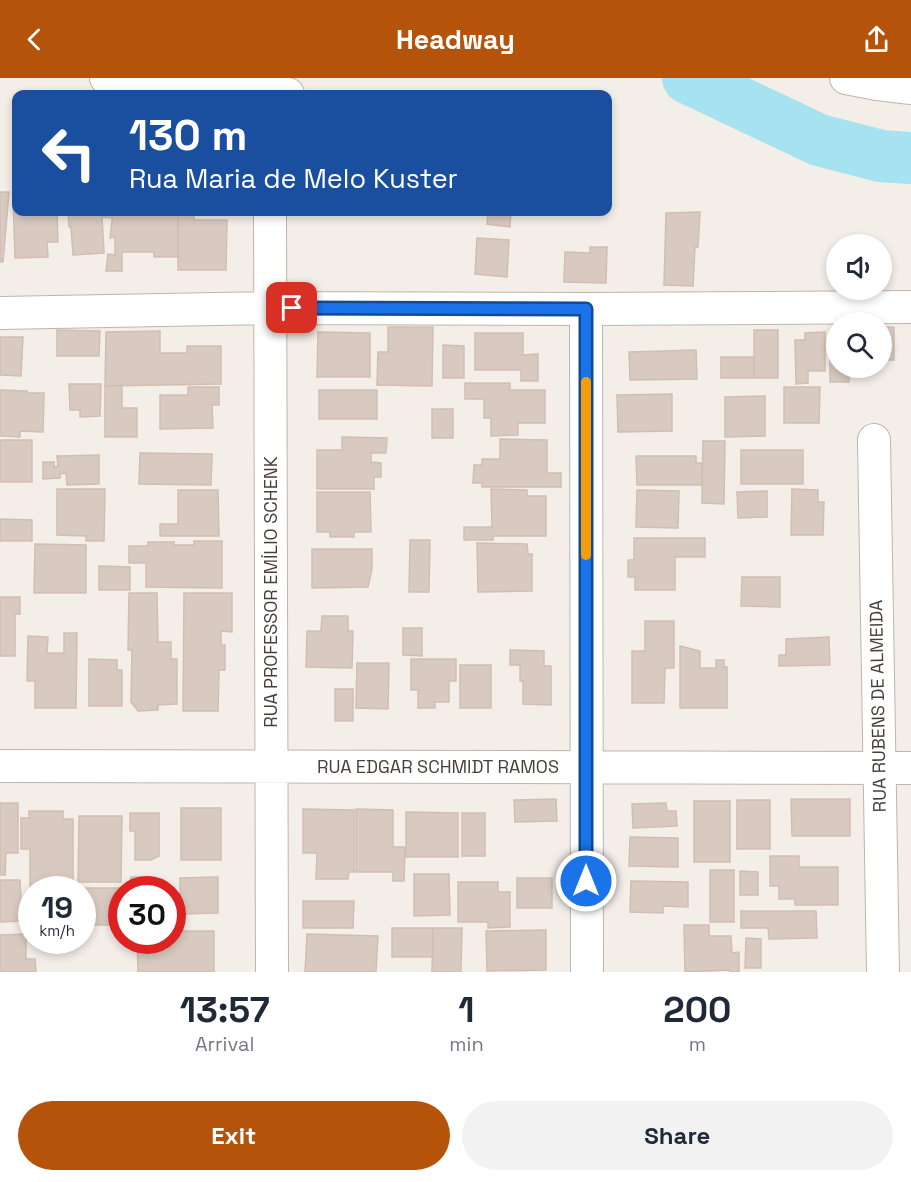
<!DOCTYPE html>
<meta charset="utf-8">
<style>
body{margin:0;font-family:"Space Grotesk",sans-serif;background:#f2f2f3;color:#1f2937;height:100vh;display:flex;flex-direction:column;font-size:22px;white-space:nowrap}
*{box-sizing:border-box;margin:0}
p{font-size:20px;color:#747a83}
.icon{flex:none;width:33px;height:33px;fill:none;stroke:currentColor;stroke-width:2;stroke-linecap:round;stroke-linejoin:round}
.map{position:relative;height:894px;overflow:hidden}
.drawer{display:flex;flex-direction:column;background:#fff;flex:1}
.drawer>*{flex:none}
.hud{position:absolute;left:12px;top:12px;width:600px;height:126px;border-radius:12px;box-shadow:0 3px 9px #0003;background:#1a4fa0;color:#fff;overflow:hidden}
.controls{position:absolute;left:826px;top:156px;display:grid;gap:12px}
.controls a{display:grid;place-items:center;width:66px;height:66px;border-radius:50%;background:#fff;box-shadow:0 3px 9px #0003;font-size:30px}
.speed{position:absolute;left:18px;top:798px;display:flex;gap:12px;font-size:30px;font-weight:700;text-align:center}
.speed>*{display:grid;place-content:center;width:78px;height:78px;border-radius:50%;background:#fff;box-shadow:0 3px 9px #0003;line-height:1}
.speed small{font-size:15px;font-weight:400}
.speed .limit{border:9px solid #d22;background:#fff;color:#111}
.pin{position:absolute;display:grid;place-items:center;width:51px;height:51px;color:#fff;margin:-26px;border-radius:12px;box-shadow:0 3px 9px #0006}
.me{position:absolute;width:66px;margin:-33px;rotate:0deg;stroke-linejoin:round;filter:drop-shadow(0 0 4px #0008)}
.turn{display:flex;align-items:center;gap:21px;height:126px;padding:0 18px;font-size:27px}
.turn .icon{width:78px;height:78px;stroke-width:2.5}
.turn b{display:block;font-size:42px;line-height:51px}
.eta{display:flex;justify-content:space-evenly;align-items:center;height:102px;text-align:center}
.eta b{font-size:36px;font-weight:800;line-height:42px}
.button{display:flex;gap:12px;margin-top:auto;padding:12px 18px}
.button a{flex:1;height:69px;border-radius:36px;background:#b45309;color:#fff;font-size:24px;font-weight:800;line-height:69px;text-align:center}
.button a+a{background:#f2f2f3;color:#1f2937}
header{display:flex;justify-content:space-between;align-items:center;height:78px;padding:0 18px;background:#b45309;color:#fff;font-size:27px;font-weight:800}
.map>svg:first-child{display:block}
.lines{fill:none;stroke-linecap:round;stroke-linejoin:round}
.river{stroke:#a6e2f0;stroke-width:52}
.building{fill:#d9cac1;stroke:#d1beb1;stroke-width:1.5}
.minor-casing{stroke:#c0b4ab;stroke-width:34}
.minor{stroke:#fff;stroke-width:32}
.route-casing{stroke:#114b97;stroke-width:15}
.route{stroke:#1a73e8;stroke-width:10}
.slow{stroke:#f59e0b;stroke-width:10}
.labels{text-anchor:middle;stroke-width:6;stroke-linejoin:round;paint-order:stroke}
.street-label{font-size:18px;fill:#483e37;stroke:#fff}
</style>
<header><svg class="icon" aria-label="back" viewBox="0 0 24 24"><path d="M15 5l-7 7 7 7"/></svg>Headway<svg class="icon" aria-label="share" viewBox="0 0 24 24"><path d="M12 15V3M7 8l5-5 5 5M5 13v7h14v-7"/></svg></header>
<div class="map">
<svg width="911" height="894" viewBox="0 0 911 894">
<rect width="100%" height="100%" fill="#f4eee9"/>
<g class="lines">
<!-- river -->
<path class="river" d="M688,0l131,62 62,16 30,2"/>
</g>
<!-- building -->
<path class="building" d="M0,114h9l-6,70h-3z
M13,119h3v15h41l1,30h-11l1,15 -33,1z
M68,134h45l-1,6 -10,-1 2,36 -31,2 -2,-28h-2z
M113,134h65v45h-24v-5h-32v19h-16l2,-17 7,1v-18l-5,1z
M178,134h16v8h33l-1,50h-48z
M488,134h23l-1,15 -23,-3z
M700,134l-2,35h-3l-2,39 -29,-1 2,-72z
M477,160l32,2 -2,37 -32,-3z
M590,169h17l-1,36 -42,-1 1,-30 25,1z
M388,249h45l-1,59 -55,-1 1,-33h10z
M882,249h12v33h-12z
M57,252l43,1 -1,25h-42z
M754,252h24v48h-24z
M160,253v22h27v-7h34v38l-116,2 1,-54z
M318,254l52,1v44h-53z
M825,254v39h-17v12l-12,1 -1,-44h10v-7z
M475,255h48v22l15,-1v27h-17v-11h-46z
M835,255h2v35h12v14h-19v-26h5z
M0,259h23l-2,39 -21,-1z
M443,267l21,1v32h-21z
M696,272l1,29 -67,1 -1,-28z
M721,279h33v21h-33z
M465,305h45v7h35v33h-27v12l-27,1v-18h-7v-19h-19z
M69,306h32l-1,32 -20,1v-7h-10z
M122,307v23h15v29h-32v-51z
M188,309h31v18h-7l1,23 -53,1v-34h28z
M784,309h36l-1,36h-35z
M0,312l27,1v2h17l-1,39 -23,-1v6l-20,-1z
M319,312h58v29h-58z
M672,316v37l-54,1 -1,-37z
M765,318v40l-40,1v-40z
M432,331h21v29h-21z
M342,359l45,1 -1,15h-15v9l10,1v14h-7v12h-57v-39h25z
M500,361l47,1v33h14v14h-79v-4h-9l1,-18h8v-6h18z
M0,362h32v42h-32z
M703,363h22l-1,63 -22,-1z
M741,372h62v34h-62z
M140,375l72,1 -1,31 -72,-1z
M99,377v29l-32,1 -1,-12 -6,1v4l-17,1v-17h11v5l4,-1 -1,-10z
M636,378h60v7h6v22h-65z
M57,411h48l-1,52h-18v-5l-29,-1z
M491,411l36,1v6h19v40h-53v4h-29v-13h28z
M792,411l26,1v12h6l-1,33h-32z
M178,412h40l1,46h-59v-12h18z
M637,412l42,1 -1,37 -42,-1z
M767,413v26l-29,1 -1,-26z
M317,414h53l1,40h-17v5h-24v-5h-13z
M0,441l32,1v21h-32z
M634,460h71v19h-30v33h-40v-13h-7v-17h6z
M410,462h20l-1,52h-20z
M194,463h28v47l-76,-1v-24h-17v-17h19v-4h26v3h20z
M477,465l50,1 1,10h4v37l-54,1z
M35,466l51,1v48h-52z
M312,471h60v20l-4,18 -56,1z
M99,488l31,1v23h-31z
M742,499h38v30l-39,-1z
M129,515h28l1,49h13v17h6v45l-19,1v5l-20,1 -7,-9 1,-52h-4z
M184,515h48v39l-11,-1v14h4v25h-6l-1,41h-35z
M0,519h20v17h-5v42h-15z
M322,538h26v15h5l-1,37 -46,-1 1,-36h14z
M645,543h29v47h-9l-1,35h-32v-52h13z
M403,550h19v28l-19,-1z
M64,555h13l-1,75h-41v-27h-8l1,-45 20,1 -1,16h17z
M829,559l1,28 -51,1v-11h7v-16z
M680,568l20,5v17h16v-8h8v7h3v41h-47z
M510,572l34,1v15h7v39l-28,-1v-23h-3v-16h-10z
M89,581l28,1v10h5v36h-33z
M411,581h45v22h-7v21h-14v6h-17v-18h-7z
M357,585h32l-1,46 -32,-1z
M460,587h31v43h-31z
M335,611h18v32h-18z
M556,721l1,22 -42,1 -1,-22z
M791,721h59v37h-58z
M737,722h33v49h-33z
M694,723h36v61h-36z
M0,725h18v50h-12l-1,22h-5z
M666,725l1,8h9l1,15 -44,2 -1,-24z
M181,730h40v52h-40z
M303,731l51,1v62h-5l-1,7h-32l1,-26h-14z
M356,731l37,1v37h12l-1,34h-11v-9h-37z
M29,733h34v8h10v71h-41v4h-2v-45h-9v-31h8z
M406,734l52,1v44h-52z
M130,735h29v43l-8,4h-16v-29h-5z
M462,735h23v43h-23z
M79,738h43l-1,66h-43z
M630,759l48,1v29l-49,-1z
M770,778h29v11h39v38h-43v-6h-16v-13h-9z
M710,792h24v52h-24z
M740,793l18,1v23h-18z
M414,796h35l1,41 -36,1z
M131,799h20v13h-20z
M218,799v36l-37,1 -1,-36z
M517,800h35v30h-35z
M0,802h20l2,41 -22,1z
M631,803l57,1v25l-25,-1v7l-33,-1z
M458,804h40v10h12v35l-22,1v-6h-30z
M76,810h51v2h-5v35h-40v-35h-6z
M303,823h51l-1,27h-50z
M741,833h75l1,27 -48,1 -1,-11h-27z
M684,847h25v11h22l1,17 7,-1v20h-9v-2l-45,2z
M392,850h41v29h-41z
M433,850h29l-1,44h-29z
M546,852v40l-59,1 -1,-40z
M172,853h42v41h-76l-1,-32h35z
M26,856v25h9l1,13h-36v-37z
M307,856l71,2 -2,36h-71z
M746,860l15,1v29h-16z"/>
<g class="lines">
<!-- minor casing -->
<g class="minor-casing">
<path id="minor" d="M106,0l163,14 19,2
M846,0l31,6 34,4
M270,134l2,760
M586,231l1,663
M0,235l270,-5 316,1 325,-2
M874,362l9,532
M0,688l911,2"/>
</g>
<!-- minor -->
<use href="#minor" class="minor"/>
</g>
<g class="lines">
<!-- route casing -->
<g class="route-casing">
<path id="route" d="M292,230l294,1v572"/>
</g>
<!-- route -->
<use href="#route" class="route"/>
<!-- slow -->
<path class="slow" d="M586,304v173"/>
</g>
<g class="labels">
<!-- street labels -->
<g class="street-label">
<text transform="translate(271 514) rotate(-90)" y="6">RUA PROFESSOR EMÍLIO SCHENK</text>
<text transform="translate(878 628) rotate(-91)" y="6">RUA RUBENS DE ALMEIDA</text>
<text x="438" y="695">RUA EDGAR SCHMIDT RAMOS</text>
</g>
</g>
</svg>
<div class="controls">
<a><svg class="icon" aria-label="sound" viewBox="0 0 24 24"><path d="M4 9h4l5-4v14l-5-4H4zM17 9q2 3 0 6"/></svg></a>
<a><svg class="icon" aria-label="search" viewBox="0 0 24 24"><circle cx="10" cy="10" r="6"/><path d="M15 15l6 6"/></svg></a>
</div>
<div class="speed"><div>19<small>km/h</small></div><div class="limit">30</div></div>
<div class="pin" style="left:292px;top:230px;background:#d93025"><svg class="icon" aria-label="arrive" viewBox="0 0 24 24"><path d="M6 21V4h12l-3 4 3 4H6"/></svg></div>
<svg class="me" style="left:586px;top:803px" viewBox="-20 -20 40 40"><circle r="17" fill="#1a73e8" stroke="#fff" stroke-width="3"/><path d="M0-11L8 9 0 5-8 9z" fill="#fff"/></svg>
<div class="hud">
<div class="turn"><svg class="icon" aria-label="left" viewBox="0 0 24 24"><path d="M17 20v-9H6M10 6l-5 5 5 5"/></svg><div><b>130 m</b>Rua Maria de Melo Kuster</div></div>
</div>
</div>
<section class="drawer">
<div class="eta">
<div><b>13:57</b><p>Arrival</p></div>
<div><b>1</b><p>min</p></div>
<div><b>200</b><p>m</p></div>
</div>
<div class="button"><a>Exit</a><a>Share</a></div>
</section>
